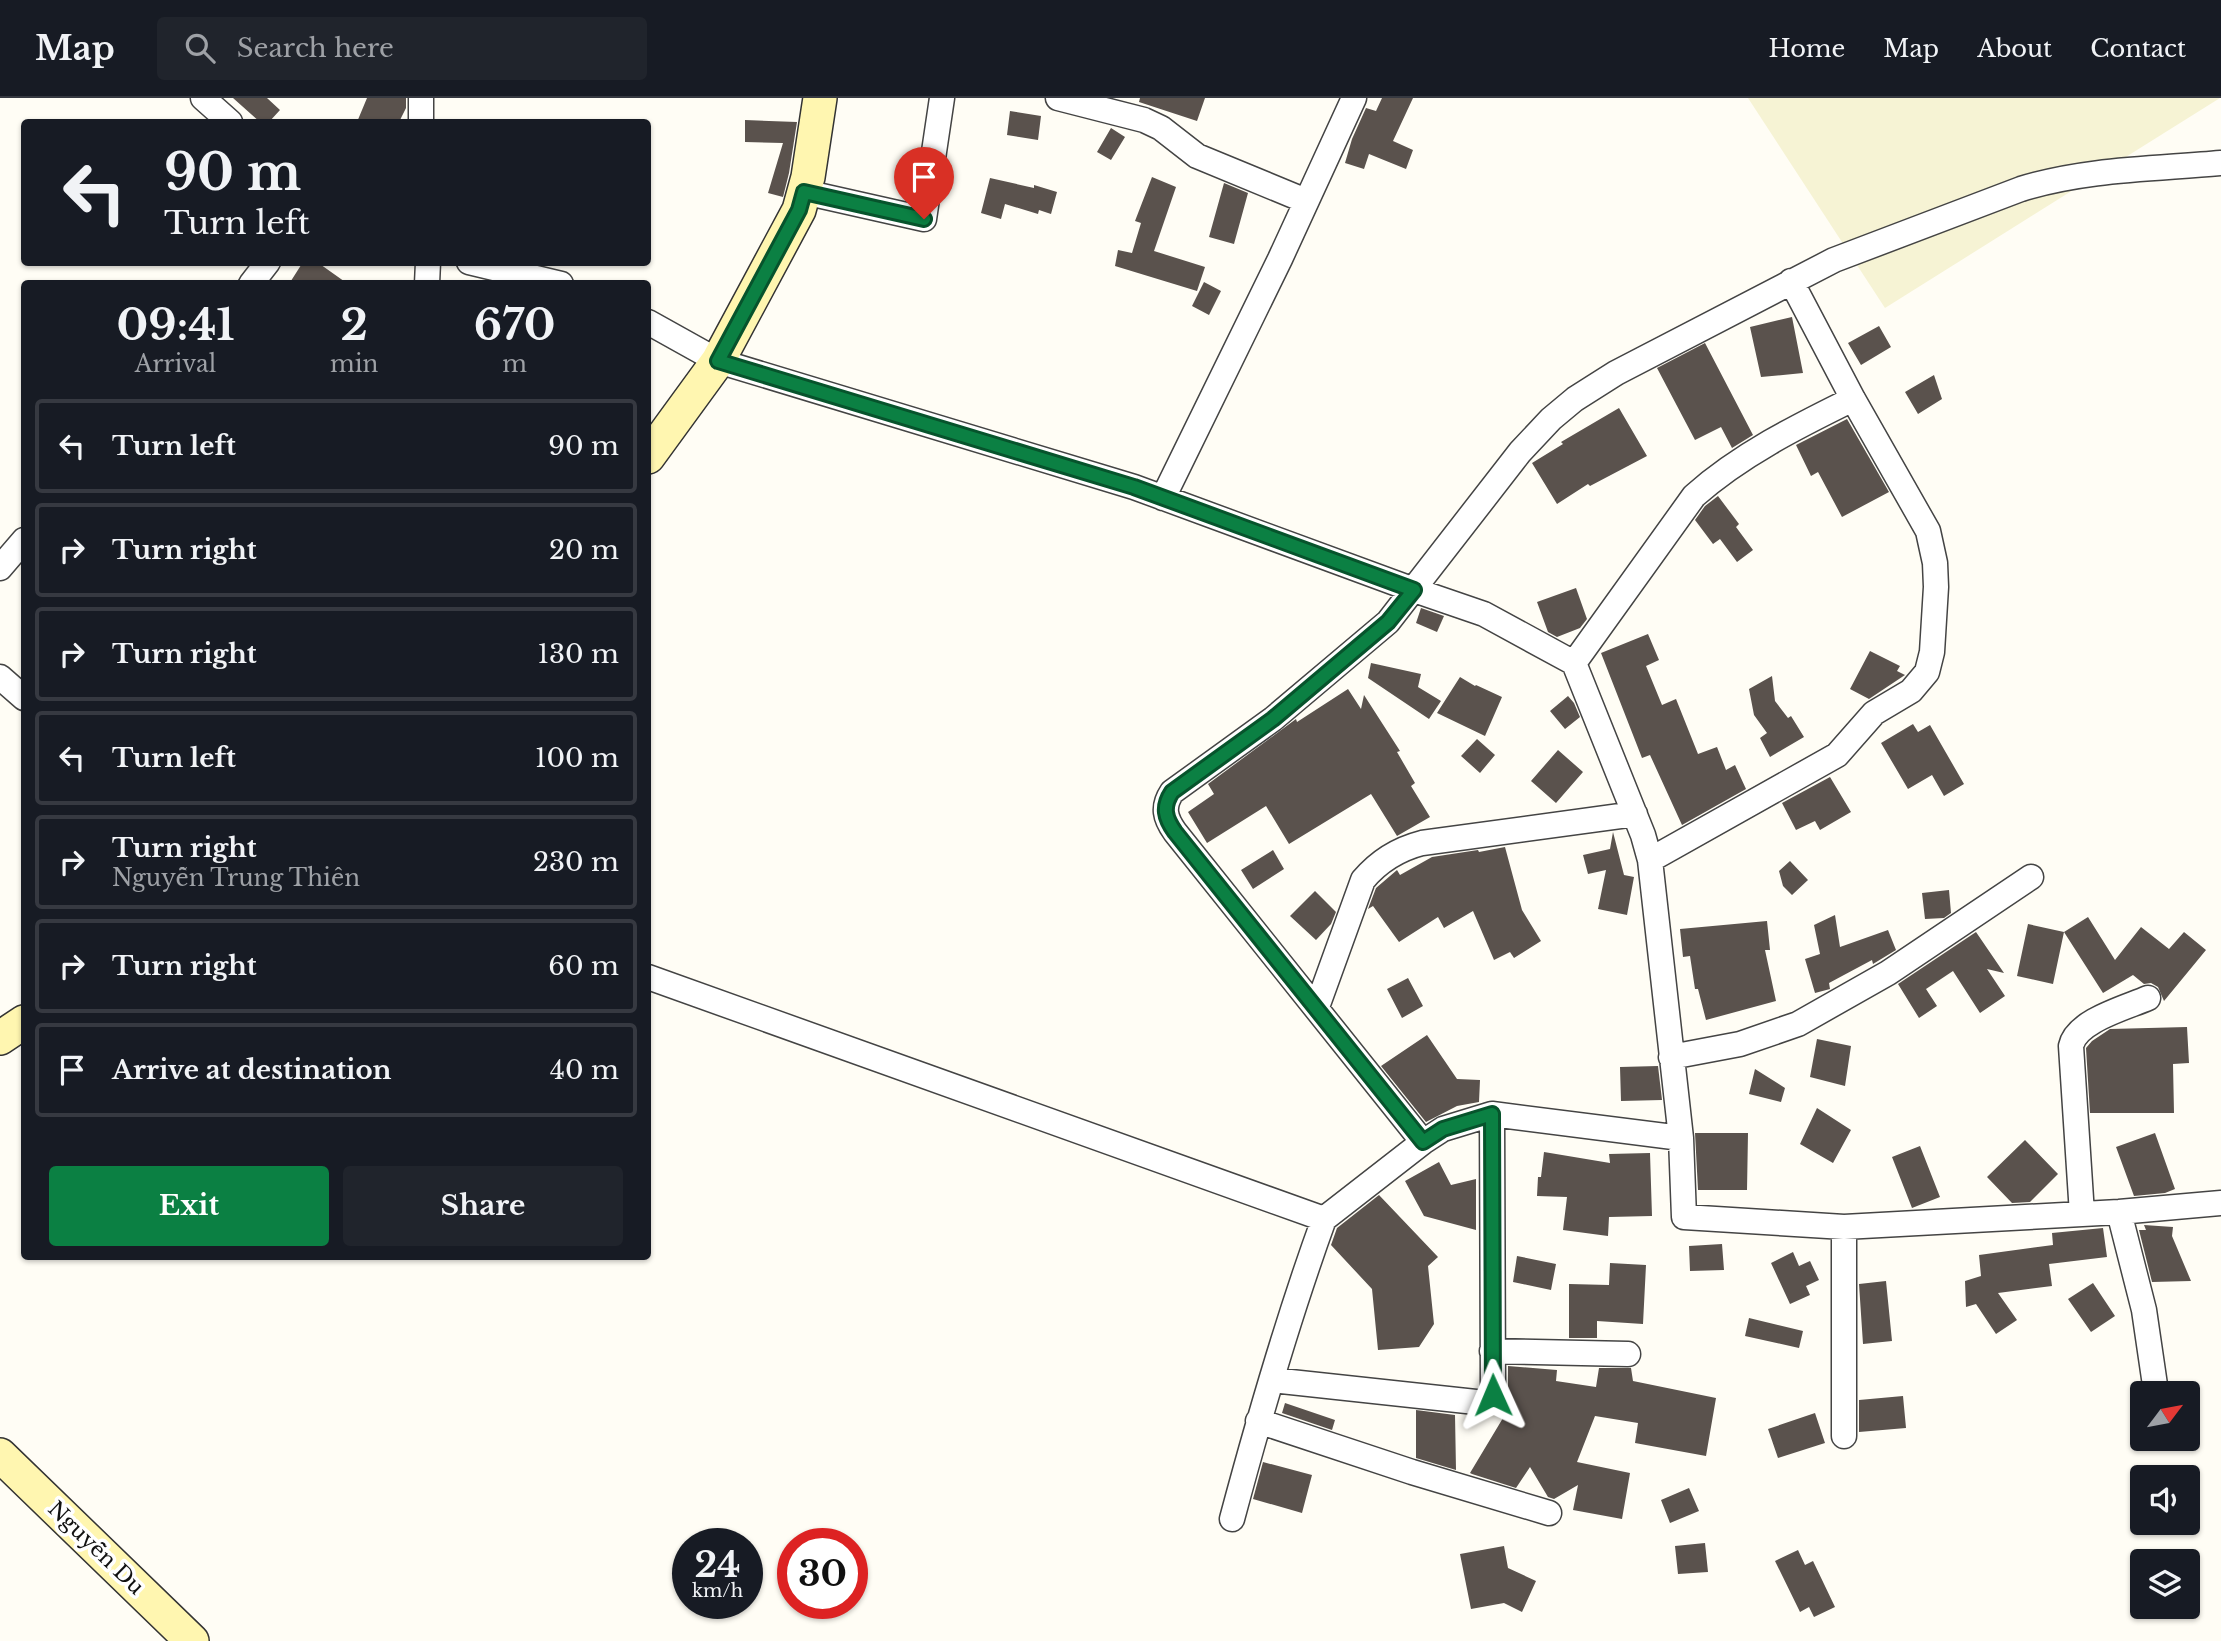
<!DOCTYPE html>
<meta charset="utf-8">
<style>
body{margin:0;font-family:"Libre Baskerville",serif;background:#20242c;color:#f1f3f6;height:100vh;display:flex;flex-direction:column;font-size:26px;white-space:nowrap}
*{box-sizing:border-box;margin:0}
p{font-size:23px;color:#9ea1a6}
.icon{flex:none;width:38px;height:38px;fill:none;stroke:currentColor;stroke-width:2;stroke-linecap:round;stroke-linejoin:round}
.map{position:relative;flex:1;overflow:hidden}
.panel{position:absolute;left:21px;top:182px;width:630px;height:980px;display:flex;flex-direction:column;background:#171b24;border-radius:7px;box-shadow:0 2px 5px #0004}
.panel>*{flex:none}
.top-card{position:absolute;left:21px;top:21px;width:630px;height:147px;border-radius:7px;box-shadow:0 2px 5px #0004;background:#171b24;color:#f1f3f6;overflow:hidden}
.needle{width:46px;rotate:58deg}
.controls{position:absolute;left:2130px;top:1283px;display:grid;gap:14px}
.controls a{display:grid;place-items:center;width:70px;height:70px;border-radius:7px;background:#171b24;box-shadow:0 2px 5px #0004;font-size:35px}
.speed{position:absolute;left:672px;top:1430px;display:flex;gap:14px;font-size:35px;font-weight:700;text-align:center}
.speed>*{display:grid;place-content:center;width:91px;height:91px;border-radius:50%;background:#171b24;box-shadow:0 2px 5px #0004;line-height:1}
.speed small{font-size:18px;font-weight:400}
.speed .limit{border:10px solid #d22;background:#fff;color:#111}
.pin{position:absolute;display:grid;place-items:center;width:60px;height:60px;color:#fff;margin:-72px -30px;border-radius:50% 50% 50% 0;rotate:-45deg;box-shadow:0 0 7px #0007}
.pin .icon{rotate:45deg}
.me{position:absolute;width:77px;margin:-38px;rotate:359deg;stroke-linejoin:round;filter:drop-shadow(0 0 5px #0008)}
.turn{display:flex;align-items:center;gap:24px;height:147px;padding:0 28px;font-size:32px}
.turn .icon{width:91px;height:91px;stroke-width:2.5}
.turn b{display:block;font-size:49px;line-height:60px}
.eta{display:flex;justify-content:space-evenly;align-items:center;height:119px;text-align:center}
.eta b{font-size:42px;font-weight:700;line-height:49px}
.cta{display:flex;gap:14px;margin-top:auto;padding:14px 28px}
.cta a{flex:1;height:80px;border-radius:7px;background:#0b8043;color:#fff;font-size:28px;font-weight:700;line-height:80px;text-align:center}
.cta a+a{background:#20242c;color:#f1f3f6}
ul{padding:0;list-style:none}
li{display:flex;align-items:center;gap:21px;height:94px;margin:0 14px 10px;padding:0 14px;border:4px solid #363941;border-radius:7px}
li div{flex:1}
li b{display:block;font-size:26px}
li em{font-style:normal}
header{display:flex;align-items:center;gap:42px;box-sizing:border-box;height:98px;padding:0 35px;background:#171b24;border-bottom:2px solid #363941}
header strong{font-size:33px}
nav{display:flex;gap:38px;margin-inline-start:auto;font-size:24px}
.search{width:490px;height:63px;background:#20242c;display:flex;align-items:center;gap:18px;box-sizing:border-box;padding:0 24px;border-radius:7px;color:#9ea1a6;font-size:26px}
.map>svg:first-child{display:block}
.farmland{fill:#f6f3d4}
.building{fill:#5a524d}
.lines{fill:none;stroke-linecap:round;stroke-linejoin:round}
.street-casing{stroke:#444;stroke-width:27}
.secondary-casing{stroke:#333;stroke-width:36}
.street{stroke:#fff;stroke-width:24}
.secondary{stroke:#fff6b0;stroke-width:33}
.route-casing{stroke:#07532c;stroke-width:18}
.route{stroke:#0b8043;stroke-width:12}
.labels{text-anchor:middle;stroke-width:7;stroke-linejoin:round;paint-order:stroke}
.street-label{font-size:21px;fill:#111;stroke:#fff}
</style>
<header>
<strong>Map</strong>
<div class="search"><svg class="icon" aria-label="search" viewBox="0 0 24 24"><circle cx="10" cy="10" r="6"/><path d="M15 15l6 6"/></svg>Search here</div>
<nav><a>Home</a><a>Map</a><a>About</a><a>Contact</a></nav>
</header>
<div class="map">
<svg width="2221" height="1543" viewBox="0 0 2221 1543">
<rect width="100%" height="100%" fill="#fffdf5"/>
<!-- farmland -->
<path class="farmland" d="M1748,0h472l-335,210z"/>
<!-- building -->
<path class="building" d="M233,0h34l13,12 -11,12h-9z
M367,0h39v10l-7,14h-42z
M1140,0h65l-8,23 -58,-19z
M1382,0h31l-20,43 20,9 -7,19 -37,-15 -5,15 -19,-6 7,-24 14,-31 10,3z
M1010,13l31,5 -3,24 -31,-5z
M745,22l52,2 -8,51 -6,24 -15,-4 15,-50 -38,-1z
M1111,30l14,9 -14,23 -14,-8z
M1152,79l24,10 -22,64 51,16 -8,24 -82,-25 3,-16 14,3 9,-30 -6,-2z
M990,80l44,10v-3l23,7 -6,22 -12,-4 -1,4 -33,-10 -4,15 -20,-6z
M1224,85l24,10 -14,51 -25,-7z
M303,164h14l31,22h-59z
M1204,184l17,9 -12,24 -17,-9z
M1792,219l11,56 -42,4 -11,-50z
M1879,228l12,21 -30,18 -13,-22z
M1705,245l48,92 -21,13 -11,-21 -26,13 -38,-72z
M1934,277l8,24 -24,15 -13,-22z
M1619,310l28,48 -57,30 -2,-2 -31,20 -25,-41 31,-19 -2,-2z
M1847,321l42,73 -47,25 -24,-45 -7,4 -15,-31z
M1718,398l21,28 -3,3 17,23 -16,12 -17,-23 -7,5 -18,-24 10,-14z
M1576,490l11,31 -7,9 -23,9 -9,-5 -11,-30z
M1421,510l23,8 -7,16 -21,-9z
M1648,536l11,26 -13,6 16,39 14,-6 22,55 19,-7 9,23 9,-5 11,24 -64,36 -32,-70 -8,3 -41,-105z
M1870,553l30,15 -3,5 8,4 -36,24 -19,-10z
M1371,565l50,11 -3,13 23,14 -12,18 -61,-41z
M1772,578l3,25 13,17 3,-2 13,21 -34,20 -10,-19 7,-5 -13,-18 -5,-26z
M1460,579l15,9 1,-1 26,12 -17,39 -48,-23z
M1348,591l13,20 3,-14 36,56 -3,1 18,31 -4,3 19,31 -33,19 -26,-42 -82,50 -23,-38 -59,37 -19,-31 26,-18 -6,-10 88,-65 1,3z
M1568,598l6,7 6,14 -15,12 -15,-18z
M1913,626l5,8 12,-7 34,59 -20,12 -12,-21 -24,14 -27,-46z
M1477,641l18,16 -15,18 -19,-17z
M1558,652l25,22 -27,31 -25,-22z
M1830,679l21,35 -31,18 -5,-9 -19,9 -14,-27z
M1613,734l11,43 10,2 -7,38 -29,-6 8,-39 -18,4 -5,-19 27,-6z
M1505,749l17,63 19,31 -27,17 -4,-6 -16,8 -21,-49 -29,17 -6,-11 -39,25 -26,-36 -5,3 8,-21 21,-18 3,5 32,-18 46,-7 1,2z
M1273,752l11,19 -31,20 -12,-19z
M1790,763l18,19 -16,15 -9,-9 -4,-15z
M1949,792l2,23 -7,5 -19,1 -3,-26z
M1315,793l21,21 -5,12 -15,16 -26,-24z
M1835,817l5,32 48,-17 8,20 -23,14 -1,-4 -43,23 1,6 -15,4 -10,-34 15,-5 -6,-29z
M2088,819l27,43 26,-33 28,22 15,-17 22,18 -42,51 -6,-14 -7,-4 -7,1 -11,-9 -30,18 -39,-61z
M1767,823l3,29h-5l11,51 -70,19 -8,-31h-3l-5,-33 -7,1 -3,-28z
M2028,826l36,8 -11,52 -36,-8z
M1976,834l28,41 -17,-4 18,27 -25,17 -27,-42 -27,18 11,17 -18,12 -21,-34z
M1408,880l15,28 -21,12 -15,-29z
M2187,929l2,36 -16,1 1,49h-84l-4,-65 6,-7 18,-12z
M1427,937l30,44 23,1 -1,22 -22,4 -31,16 -45,-56z
M1817,941l34,7 -6,40 -35,-9z
M1658,968l4,34 -41,1 -1,-34z
M1755,971l30,19 -4,14 -32,-8z
M1817,1010l34,22 -18,33 -33,-19z
M1695,1035h53l-1,57h-49z
M2155,1035l20,56 -10,4 -31,3 -18,-49z
M2025,1042l33,34 -28,28 -18,1 -25,-26z
M1920,1048l20,51 -28,11 -20,-51z
M1544,1054l66,11 -1,-9 41,-1 2,63 -43,1 -1,19 -45,-6 4,-33 -30,-1 1,-19h3z
M1439,1064l12,23 25,-6v51l-52,-14 -19,-35z
M1379,1097l59,62 -10,9 6,58 -15,23 -41,3 -6,-61 -41,-44 6,-17z
M2144,1127l29,2 -1,9 19,45 -39,1 -13,-52h7z
M2103,1130l4,29 -58,7 3,22 -54,7 19,27 -21,14 -20,-30 -10,3 -1,-26 16,-5 -2,-21 74,-10 -1,-12z
M1722,1146l2,26 -34,1 -1,-25z
M1793,1154l6,14 11,-5 9,19 -13,6 4,9 -20,9 -19,-41z
M1517,1158l39,8 -5,26 -38,-8z
M1610,1165l36,2 -3,59 -46,-3v17h-28v-54l40,1z
M1886,1183l6,60 -29,3 -4,-60z
M2093,1185l22,33 -24,16 -23,-33z
M1749,1220l54,13 -4,17 -54,-12z
M1508,1268l49,4 -1,11 40,6 3,-19h32l2,13 83,17 -10,58 -71,-13 3,-20 -43,-7 -18,46 53,11 -8,46 -49,-9 5,-25 -24,14 -6,-2 -18,-30 -14,21 -44,-14 -2,-1 39,-65h-7l6,-14z
M1903,1298l3,32 -47,4v-32z
M1285,1305l50,17 -3,10 -50,-17z
M1416,1312l39,5 1,55 -40,-12z
M1815,1315l10,30 -47,15 -10,-29z
M1263,1364l49,13 -10,38 -49,-14z
M1689,1390l10,23 -29,12 -9,-23z
M1705,1445l3,29 -30,2 -3,-28z
M1504,1448l4,22 28,13 -14,31 -18,-9 -33,6 -11,-55z
M1798,1452l7,15 8,-4 22,46 -21,10 -5,-10 -9,5 -25,-51z"/>
<g class="lines">
<!-- street casing -->
<g class="street-casing">
<path id="street" d="M203,0l27,24
M421,0v24
M1058,0l86,22 17,8 36,28 109,45
M804,94l120,27 18,-121
M469,164l92,22
M251,186l17,-22
M427,186l1,-22
M648,224l70,39 416,126 280,103 70,24 90,49 69,172 7,25 31,278 -189,-24 -49,15 -20,13 -99,77 -676,-242
M1163,400l117,-239 74,-161
M0,470l24,-28
M1574,565l120,-167c46,-41 104,-70 159,-97
M0,579l24,21
M1650,762l187,-105 37,-42 37,-22 16,-19 5,-20 4,-65 -1,-24 -7,-32 -75,-132 -62,-118
M1317,909l46,-127c15,-18 36,-31 59,-37l213,-29
M1671,959l69,-13 58,-20 90,-51 143,-96
M1681,1040l3,79 160,10 275,-15 102,-9
M1423,1044l-248,-310c-10,-14 -13,-25 -3,-40l101,-73 115,-97 132,-170 31,-33 24,-20 41,-26 218,-113 187,-71c64,-20 133,-20 200,-26
M2119,1114l25,98 12,82
M2082,1116l-11,-168c5,-25 54,-38 77,-48
M1492,1253l136,3
M1272,1282l213,23 6,-4 2,-5 -1,-280
M1258,1323l154,51 137,41
M1844,1338v-209
M1232,1421c27,-101 56,-201 92,-300"/>
</g>
<!-- secondary casing -->
<g class="secondary-casing">
<path id="secondary" d="M648,359l70,-96 81,-151 9,-33 12,-79
M0,940l24,-16
M0,1357l192,186"/>
</g>
<!-- street -->
<use href="#street" class="street"/>
<!-- secondary -->
<use href="#secondary" class="secondary"/>
</g>
<g class="lines">
<!-- route casing -->
<g class="route-casing">
<path id="route" d="M924,121l-120,-27 -5,18 -81,151 416,126 280,103 -26,32 -115,97 -101,73c-10,15 -7,26 3,40l248,310 20,-13 49,-15 1,281"/>
</g>
<!-- route -->
<use href="#route" class="route"/>
</g>
<g class="labels">
<!-- street labels -->
<g class="street-label">
<text transform="translate(96 1450) rotate(44)" y="7">Nguyễn Du</text>
</g>
</g>
</svg>
<div class="controls">
<a><svg class="needle" viewBox="-14 -14 28 28"><path d="M0-13l5 13h-10z" fill="#e53935"/><path d="M0 13l5-13h-10z" fill="#9ea1a6"/></svg></a>
<a><svg class="icon" aria-label="sound" viewBox="0 0 24 24"><path d="M4 9h4l5-4v14l-5-4H4zM17 9q2 3 0 6"/></svg></a>
<a><svg class="icon" aria-label="layers" viewBox="0 0 24 24"><path d="M12 4l9 5-9 5-9-5zM3 14l9 5 9-5"/></svg></a>
</div>
<div class="speed"><div>24<small>km/h</small></div><div class="limit">30</div></div>
<div class="pin" style="left:924px;top:121px;background:#d93025"><svg class="icon" aria-label="arrive" viewBox="0 0 24 24"><path d="M6 21V4h12l-3 4 3 4H6"/></svg></div>
<svg class="me" style="left:1493px;top:1297px" viewBox="-20 -20 40 40"><path d="M0-17L14 15 0 8-14 15z" fill="#0b8043" stroke="#fff" stroke-width="4"/></svg>
<div class="top-card">
<div class="turn"><svg class="icon" aria-label="left" viewBox="0 0 24 24"><path d="M17 20v-9H6M10 6l-5 5 5 5"/></svg><div><b>90 m</b>Turn left</div></div>
</div>
<section class="panel">
<div class="eta">
<div><b>09:41</b><p>Arrival</p></div>
<div><b>2</b><p>min</p></div>
<div><b>670</b><p>m</p></div>
</div>
<ul>
<li><svg class="icon" aria-label="left" viewBox="0 0 24 24"><path d="M17 20v-9H6M10 6l-5 5 5 5"/></svg><div><b>Turn left</b></div><em>90 m</em></li>
<li><svg class="icon" aria-label="right" viewBox="0 0 24 24"><path d="M7 20v-9h11M14 6l5 5-5 5"/></svg><div><b>Turn right</b></div><em>20 m</em></li>
<li><svg class="icon" aria-label="right" viewBox="0 0 24 24"><path d="M7 20v-9h11M14 6l5 5-5 5"/></svg><div><b>Turn right</b></div><em>130 m</em></li>
<li><svg class="icon" aria-label="left" viewBox="0 0 24 24"><path d="M17 20v-9H6M10 6l-5 5 5 5"/></svg><div><b>Turn left</b></div><em>100 m</em></li>
<li><svg class="icon" aria-label="right" viewBox="0 0 24 24"><path d="M7 20v-9h11M14 6l5 5-5 5"/></svg><div><b>Turn right</b><p>Nguyễn Trung Thiên</p></div><em>230 m</em></li>
<li><svg class="icon" aria-label="right" viewBox="0 0 24 24"><path d="M7 20v-9h11M14 6l5 5-5 5"/></svg><div><b>Turn right</b></div><em>60 m</em></li>
<li><svg class="icon" aria-label="arrive" viewBox="0 0 24 24"><path d="M6 21V4h12l-3 4 3 4H6"/></svg><div><b>Arrive at destination</b></div><em>40 m</em></li>
</ul>
<div class="cta"><a>Exit</a><a>Share</a></div>
</section>
</div>
